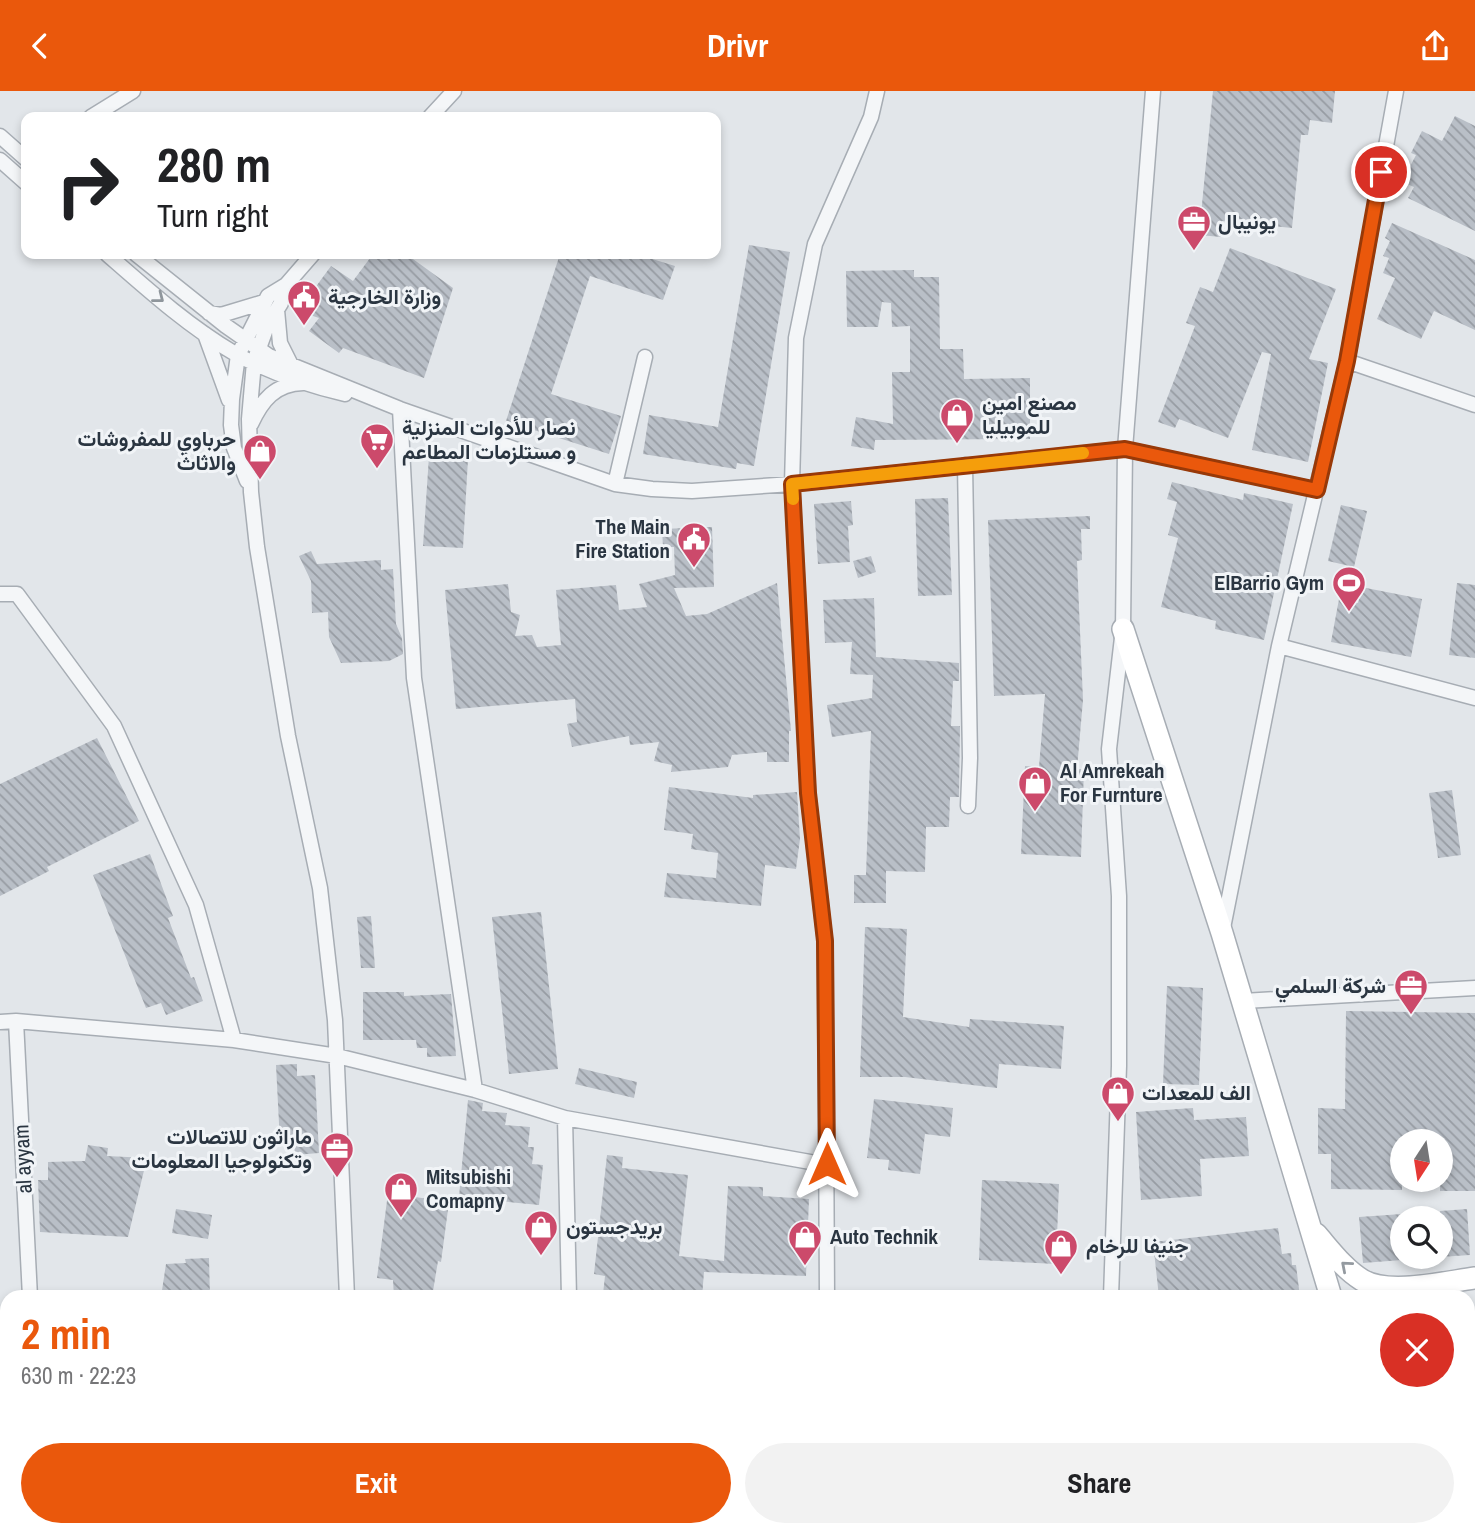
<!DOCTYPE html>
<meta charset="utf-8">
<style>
body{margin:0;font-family:"Archivo Narrow",Vazirmatn,sans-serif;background:#f2f2f2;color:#202124;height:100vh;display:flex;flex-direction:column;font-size:26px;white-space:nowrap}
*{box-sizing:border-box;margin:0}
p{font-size:23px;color:#757577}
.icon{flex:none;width:38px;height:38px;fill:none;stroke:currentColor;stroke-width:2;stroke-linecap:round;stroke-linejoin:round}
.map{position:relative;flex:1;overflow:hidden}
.drawer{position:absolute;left:0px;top:1199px;width:1475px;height:247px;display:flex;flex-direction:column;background:#fff;border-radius:21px 21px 0 0;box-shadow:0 4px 10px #0003}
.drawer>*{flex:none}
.guide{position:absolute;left:21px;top:21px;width:700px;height:147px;border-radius:14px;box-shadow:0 4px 10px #0003;background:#fff;color:#202124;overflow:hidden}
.needle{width:46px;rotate:192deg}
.tools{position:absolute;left:1390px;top:1038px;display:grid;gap:14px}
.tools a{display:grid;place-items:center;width:63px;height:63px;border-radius:50%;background:#fff;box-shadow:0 4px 10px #0003;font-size:35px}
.pin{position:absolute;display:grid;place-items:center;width:60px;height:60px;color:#fff;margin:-30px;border:4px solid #fff;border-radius:50%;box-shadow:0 2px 7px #0007}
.me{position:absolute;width:77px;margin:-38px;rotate:0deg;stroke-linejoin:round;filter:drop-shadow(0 0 5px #0008)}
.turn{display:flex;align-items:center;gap:24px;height:147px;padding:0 21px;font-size:32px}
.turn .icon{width:91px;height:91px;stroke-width:2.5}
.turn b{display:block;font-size:49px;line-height:60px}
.round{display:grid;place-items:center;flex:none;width:74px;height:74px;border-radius:37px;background:#f2f2f2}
.summary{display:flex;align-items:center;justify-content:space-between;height:119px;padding:0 21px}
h1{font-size:42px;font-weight:700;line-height:52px;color:#ea580c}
.primary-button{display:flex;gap:14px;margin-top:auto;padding:14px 21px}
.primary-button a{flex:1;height:80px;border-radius:42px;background:#ea580c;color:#fff;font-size:28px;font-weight:700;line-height:80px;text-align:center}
.primary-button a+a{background:#f2f2f2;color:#202124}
header{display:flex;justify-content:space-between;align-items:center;height:91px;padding:0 21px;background:#ea580c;color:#fff;font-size:32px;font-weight:700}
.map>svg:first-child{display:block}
.building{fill:url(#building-back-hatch)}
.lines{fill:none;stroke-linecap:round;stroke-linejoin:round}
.street-casing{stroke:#a7adb4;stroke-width:17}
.secondary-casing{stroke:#a7adb4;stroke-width:24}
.street{stroke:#f4f6f8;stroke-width:14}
.secondary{stroke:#fff;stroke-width:21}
.oneway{stroke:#8f969c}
.oneway2{stroke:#949aa0}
.route-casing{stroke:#983908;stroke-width:18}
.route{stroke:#ea580c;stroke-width:12}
.slow{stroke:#f59e0b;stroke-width:12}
.labels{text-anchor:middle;stroke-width:6;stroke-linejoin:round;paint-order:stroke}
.poi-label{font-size:21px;font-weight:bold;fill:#2a3541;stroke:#f1f4f7;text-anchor:start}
.street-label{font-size:21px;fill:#2a3541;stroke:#f1f4f7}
</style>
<header><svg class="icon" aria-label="back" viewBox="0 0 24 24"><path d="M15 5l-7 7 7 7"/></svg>Drivr<svg class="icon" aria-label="share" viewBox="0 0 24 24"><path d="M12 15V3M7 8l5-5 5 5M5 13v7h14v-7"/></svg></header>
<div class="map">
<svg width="1475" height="1444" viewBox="0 0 1475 1444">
<defs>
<pattern id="building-back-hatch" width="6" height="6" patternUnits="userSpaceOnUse" patternTransform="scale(1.75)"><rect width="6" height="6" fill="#b9bfc7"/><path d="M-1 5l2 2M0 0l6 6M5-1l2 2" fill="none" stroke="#979ca3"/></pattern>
</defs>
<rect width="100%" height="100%" fill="#e2e6ea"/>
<!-- building -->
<path class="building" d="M1213,0h122l-3,32 -22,-3 -2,15h-7l-9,93 -70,-7 -1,16 -22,-2z
M1455,25l20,10v105l-67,-33 6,-11 -12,-5 14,-27 -5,-2 11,-22 20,10z
M1392,132l83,37v70l-41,-19 -13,28 -44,-20 18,-41 -12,-5 6,-15 -6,-2 7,-15 -5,-3z
M749,154l41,7 -36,214 -17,-3 -1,6 -93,-15 6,-39 69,12z
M1230,157l106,41 -27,70 19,4 -20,99 -56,-12 19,-96 -9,-2 -34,86 -49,-19 -4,9 -17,-6 37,-96 -9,-3 14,-36 13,5z
M373,163h33l47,34 -29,90 -81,-30 -4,5 -30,-22 10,-13 -21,-7 33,-45 22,15z
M560,163h76l39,12 -12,34 -73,-24 -39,118 70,22 -12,38 -103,-33z
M914,179v7h25l1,72h23l1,30 66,-1v61l-155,1 -1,10 -23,-4 5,-29 37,7 -1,-52h18v-46l-18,1 -1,-24 -9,-1 -4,25h-31l-1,-56z
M429,365l39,3 -5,89 -40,-2z
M1172,391l71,18 1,-7 49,11 -29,136 -49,-11 1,-8 -55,-14 17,-69 -10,-3 9,-33 -10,-3z
M948,407l4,97 -34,1 -3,-97z
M851,410l2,24 -5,1 2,36 -32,2 -4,-60z
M1341,414l26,6 -13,56 -26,-6z
M1090,425v13h-9l1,31 -5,1 6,139 -6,69h7l-3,88 -60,-3 4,-88 14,1 6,-73 -51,2 -6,-176z
M712,436l2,60 -40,1 12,28 21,-2 70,-31 14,148h-2v31h-22v-10l-35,3 -4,12 -57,5 1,-7 -18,-4 5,-19 -29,3 -1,-9 -57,11 -5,-23 10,-2 -2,-23 -119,10 -11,-119 63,-6 3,28 9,3 -5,21 17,-1 5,12 24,-2 -5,-55 60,-5 3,25 28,-3 -8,-23 36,-9 -1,-28h-11l-1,-18z
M311,460l6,13 64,-4v10l12,-1 3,55 6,14 1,16 -14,7 -48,2 -12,-26 -1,-25 -16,1 -1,-32 -12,-25z
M871,465l5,16 -18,6 -5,-17z
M1457,492l18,2v73l-26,-3z
M1361,496l61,12 -11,58 -80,-15 8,-43 19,4z
M874,507l2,59 83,6v18h-6l-2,45h9l-1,71h-9l-1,30h-23l-1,45 -39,-1v32h-32v-28h12l5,-144 -39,6 -5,-32 45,-7 1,-23 -23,-1 2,-32 -27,1 -2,-43z
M97,647l42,83 -92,46 2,4 -49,25v-112z
M669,696l84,11v-3l44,-3 3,47 -4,30 -31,-4 -4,41 -97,-9 3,-24 49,5 2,-25 -27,-4 2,-15 -29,-4z
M1452,699l9,65 -23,3 -9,-65z
M150,763l23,62 -5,2 23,60 3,-1 9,24 -37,14 -5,-12 -15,5 -53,-133z
M541,821l17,157 -49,5 -17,-157z
M371,825l4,52h-14l-4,-51z
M865,836l42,2 -4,88 66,10 1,-8 94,7 -3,43 -62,-5 -2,24 -92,-11h-45z
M1167,895l36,2 -4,97 -36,-1z
M363,901h41v4l47,-2 5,62 -29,1v-9h-10l-1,-8h-53z
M1346,920l129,2v178h-35v-50h-38v49l-71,-1v-35h-13v-46l27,1z
M297,973v12l18,-1 4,78 -24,2 -1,-13 -14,1 -4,-78z
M579,977l58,14 -3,16 -59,-14z
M874,1008l79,9 -3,29 -25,-3 -5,40 -32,-4 1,-10 -22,-2z
M468,1009l15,3 -1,8 25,2 -2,12 25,2 -2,20h6l-2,17 11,1 -4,40 -80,-8z
M1193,1017l1,12 52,-3 3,39 -49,3 2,37 -61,4 -5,-88z
M88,1054l20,3 -1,8 40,2 -19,79 -88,-5 -2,-52h10v-18l37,-1z
M607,1064l16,2 -1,11 66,7 -9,81 45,5 4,-75 35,1v9l46,3 -3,77 -102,-4 -2,25h-77l-22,-3 2,-18 -11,-2z
M982,1089l77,4 -3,80 -77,-4z
M388,1102l61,9 -8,60 -3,-1 -6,36h-38l-1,-17 -16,-2z
M176,1118l36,6 -4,24 -36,-6z
M1467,1118l3,46 -30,2v-46z
M1402,1123v46l-39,3 -4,-46z
M1278,1137l4,26 9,-1 1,12h4l4,32h-141l-6,-55z
M209,1167l1,39h-49l5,-33 20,-1 -1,-4z"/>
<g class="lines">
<!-- street casing -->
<g class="street-casing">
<path id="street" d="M91,26l42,-26
M430,26l24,-26
M0,45l26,23
M0,69l26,23
M107,163c40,35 81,72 127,99 34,19 73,32 111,41
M136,163l90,72 43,30 131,53 215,75 37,5 40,2 100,-7 333,-35 192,41
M286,194l-5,18 -14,23 -13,36 -5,57 2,73 6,55 31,189 32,152 15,132 12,277
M277,219l3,33 11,22
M209,222l12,2 43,-13
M205,243l24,66
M1347,270l128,44
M400,318l14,269 61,412
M251,333c11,-24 24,-40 52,-41
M965,374l5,293 -2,48
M247,390l-13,-33 -3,-23 1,-26 6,-44 30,-59 18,-11 27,-31
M615,393l30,-127
M0,503h17l97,132 82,179 38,135
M1279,555l196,52
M1223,837l56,-282 68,-285 49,-270
M1243,910l232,-13
M16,930l14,276
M0,931l16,-1 218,19 103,16 138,34 90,28 262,47
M565,1027l4,179
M827,1206l-2,-356 -17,-148 -16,-309 4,-146 19,-94 56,-127 6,-26
M1111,1206l8,-231v-170l-10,-147 14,-120 2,-180 28,-358
M0,1423l7,1
M42,1438l1,6
M369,1438v6
M582,1438l1,6
M838,1438l1,6
M665,1444l26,-6
M1103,1444v-6"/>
</g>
<!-- secondary casing -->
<g class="secondary-casing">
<path id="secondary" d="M1123,538l99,304 109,364
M1316,1143c14,16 28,35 46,46 27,16 83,2 113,-2
M1401,1438l1,6"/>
</g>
<!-- street -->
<use href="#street" class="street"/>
<!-- secondary -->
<use href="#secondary" class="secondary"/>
</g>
<!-- one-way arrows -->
<defs><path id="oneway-chevron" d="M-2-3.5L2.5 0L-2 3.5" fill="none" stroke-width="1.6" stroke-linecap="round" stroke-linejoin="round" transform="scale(1.75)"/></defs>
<use class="oneway" href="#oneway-chevron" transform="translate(159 207) rotate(38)"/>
<use class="oneway2" href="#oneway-chevron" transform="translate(1346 1175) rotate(-139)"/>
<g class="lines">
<!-- route casing -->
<g class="route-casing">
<path id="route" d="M827,1073l-2,-223 -17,-148 -16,-309 333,-35 192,41 30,-129 34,-189"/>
</g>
<!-- route -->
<use href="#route" class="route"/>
<!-- slow -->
<path class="slow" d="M793,408l-1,-15 291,-31"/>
</g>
<!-- icons -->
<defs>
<g id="office-pin" transform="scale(1.75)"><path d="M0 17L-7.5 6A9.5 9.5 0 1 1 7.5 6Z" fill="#cc4a6b" stroke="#f1f4f7"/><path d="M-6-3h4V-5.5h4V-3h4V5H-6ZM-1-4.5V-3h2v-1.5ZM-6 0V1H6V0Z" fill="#fff"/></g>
<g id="civic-pin" transform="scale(1.75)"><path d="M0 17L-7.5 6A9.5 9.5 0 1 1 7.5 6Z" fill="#cc4a6b" stroke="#f1f4f7"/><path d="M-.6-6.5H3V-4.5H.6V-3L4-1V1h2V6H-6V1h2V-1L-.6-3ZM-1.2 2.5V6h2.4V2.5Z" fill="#fff"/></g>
<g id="shop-pin" transform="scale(1.75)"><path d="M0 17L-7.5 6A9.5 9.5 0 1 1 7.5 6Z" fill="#cc4a6b" stroke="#f1f4f7"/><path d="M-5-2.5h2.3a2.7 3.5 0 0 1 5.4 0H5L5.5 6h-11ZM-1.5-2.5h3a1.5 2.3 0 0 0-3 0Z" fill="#fff"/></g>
<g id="supermarket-pin" transform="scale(1.75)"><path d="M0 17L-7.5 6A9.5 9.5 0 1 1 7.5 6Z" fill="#cc4a6b" stroke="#f1f4f7"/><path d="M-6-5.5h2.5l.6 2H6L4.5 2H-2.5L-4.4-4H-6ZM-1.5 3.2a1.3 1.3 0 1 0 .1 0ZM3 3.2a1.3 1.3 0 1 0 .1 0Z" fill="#fff"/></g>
<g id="stadium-pin" transform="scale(1.75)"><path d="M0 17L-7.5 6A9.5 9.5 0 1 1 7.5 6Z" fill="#cc4a6b" stroke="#f1f4f7"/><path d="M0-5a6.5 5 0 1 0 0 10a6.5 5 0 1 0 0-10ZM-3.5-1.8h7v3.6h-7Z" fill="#fff"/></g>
</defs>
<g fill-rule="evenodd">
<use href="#office-pin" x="1194" y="131"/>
<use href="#civic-pin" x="304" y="206"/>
<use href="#shop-pin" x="957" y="324"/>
<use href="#supermarket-pin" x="377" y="349"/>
<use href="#shop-pin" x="260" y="360"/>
<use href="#civic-pin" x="694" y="448"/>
<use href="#stadium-pin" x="1349" y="492"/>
<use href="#shop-pin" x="1035" y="692"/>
<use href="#office-pin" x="1411" y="895"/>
<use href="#shop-pin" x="1118" y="1002"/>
<use href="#office-pin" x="337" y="1058"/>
<use href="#shop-pin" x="401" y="1098"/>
<use href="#shop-pin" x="541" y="1136"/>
<use href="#shop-pin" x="805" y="1146"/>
<use href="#shop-pin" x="1061" y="1155"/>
</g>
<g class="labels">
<!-- poi labels -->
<g class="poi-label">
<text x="1218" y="138">يونيبال</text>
<text x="328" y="213">وزارة الخارجية</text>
<text x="982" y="319">مصنع امين<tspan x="982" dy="24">للموبيليا</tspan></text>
<text x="402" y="344">نصار للأدوات المنزلية<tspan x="402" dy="24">و مستلزمات المطاعم</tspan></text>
<text x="236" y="355" text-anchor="end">حرباوي للمفروشات<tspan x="236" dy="24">والاثاث</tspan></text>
<text x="670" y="443" text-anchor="end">The Main<tspan x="670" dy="24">Fire Station</tspan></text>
<text x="1324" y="499" text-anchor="end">ElBarrio Gym</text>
<text x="1060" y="687">Al Amrekeah<tspan x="1060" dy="24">For Furnture</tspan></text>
<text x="1386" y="902" text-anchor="end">شركة السلمي</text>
<text x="1142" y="1009">الف للمعدات</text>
<text x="312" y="1053" text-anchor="end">ماراثون للاتصالات<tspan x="312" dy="24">وتكنولوجيا المعلومات</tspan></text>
<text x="426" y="1093">Mitsubishi<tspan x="426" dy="24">Comapny</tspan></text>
<text x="566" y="1143">بريدجستون</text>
<text x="830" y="1153">Auto Technik</text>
<text x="1086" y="1162">جنيفا للرخام</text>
</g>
<!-- street labels -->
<g class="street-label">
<text transform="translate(23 1068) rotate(-93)" y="7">al ayyam</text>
</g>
</g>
</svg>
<div class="tools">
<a><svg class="needle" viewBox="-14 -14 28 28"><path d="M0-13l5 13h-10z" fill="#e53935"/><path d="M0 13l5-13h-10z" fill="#757577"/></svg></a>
<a><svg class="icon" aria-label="search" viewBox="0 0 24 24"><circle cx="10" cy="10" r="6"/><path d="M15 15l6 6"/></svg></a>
</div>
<div class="pin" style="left:1381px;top:81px;background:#d93025"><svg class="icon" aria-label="arrive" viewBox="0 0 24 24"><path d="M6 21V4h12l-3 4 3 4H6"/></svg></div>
<svg class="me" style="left:827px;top:1073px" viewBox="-20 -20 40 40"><path d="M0-17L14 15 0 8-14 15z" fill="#ea580c" stroke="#fff" stroke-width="4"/></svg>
<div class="guide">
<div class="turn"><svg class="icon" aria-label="right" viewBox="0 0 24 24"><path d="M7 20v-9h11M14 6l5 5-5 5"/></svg><div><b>280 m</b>Turn right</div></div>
</div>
<section class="drawer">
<div class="summary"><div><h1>2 min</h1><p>630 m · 22:23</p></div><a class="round" style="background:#d93025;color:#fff"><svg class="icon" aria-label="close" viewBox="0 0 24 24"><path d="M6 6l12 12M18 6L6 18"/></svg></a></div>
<div class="primary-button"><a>Exit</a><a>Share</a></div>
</section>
</div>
